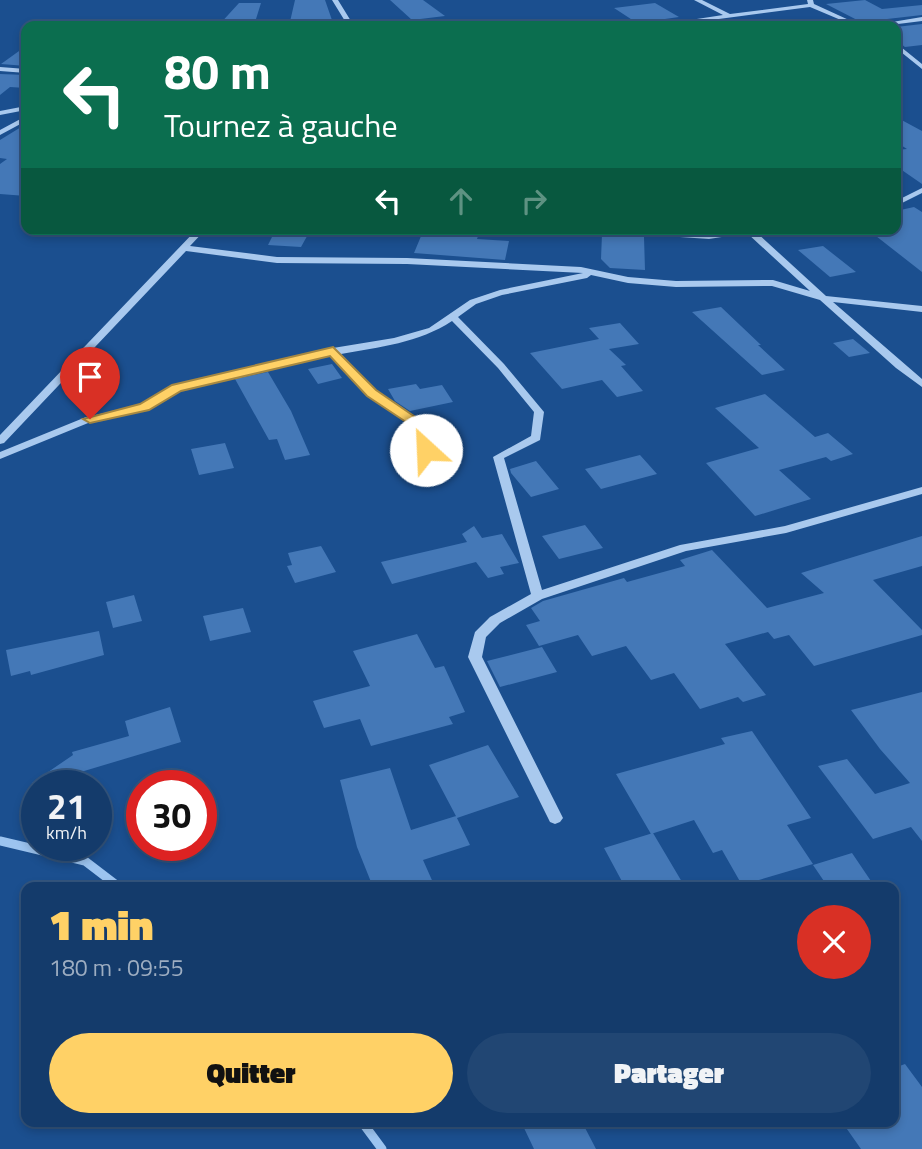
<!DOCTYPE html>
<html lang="fr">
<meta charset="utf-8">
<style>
body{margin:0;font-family:"Titillium Web",sans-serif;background:#214673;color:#f1f3f6;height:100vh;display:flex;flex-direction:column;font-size:26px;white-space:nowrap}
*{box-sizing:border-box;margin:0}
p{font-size:23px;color:#9dadc1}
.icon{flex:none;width:38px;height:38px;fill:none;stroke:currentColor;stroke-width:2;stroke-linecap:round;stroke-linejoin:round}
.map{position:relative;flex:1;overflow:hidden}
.side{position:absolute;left:21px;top:882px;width:878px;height:245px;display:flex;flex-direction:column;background:#143b6b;border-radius:14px;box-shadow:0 4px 10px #0003,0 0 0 2px #33557e}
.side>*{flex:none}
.banner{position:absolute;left:21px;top:21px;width:880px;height:214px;border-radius:14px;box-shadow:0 4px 10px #0003,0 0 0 2px #33557e;background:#0b6e4f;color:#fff;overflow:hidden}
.speed{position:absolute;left:21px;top:770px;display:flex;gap:14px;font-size:35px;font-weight:700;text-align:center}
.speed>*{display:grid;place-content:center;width:91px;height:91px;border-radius:50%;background:#143b6b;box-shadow:0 4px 10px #0003,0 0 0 2px #33557e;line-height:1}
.speed small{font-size:18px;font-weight:400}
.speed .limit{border:10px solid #d22;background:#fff;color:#111}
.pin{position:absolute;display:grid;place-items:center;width:60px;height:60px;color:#fff;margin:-72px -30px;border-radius:50% 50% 50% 0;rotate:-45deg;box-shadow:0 0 7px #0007}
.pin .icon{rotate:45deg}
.me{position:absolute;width:77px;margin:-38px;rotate:335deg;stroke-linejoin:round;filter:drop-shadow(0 0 5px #0008)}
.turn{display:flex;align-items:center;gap:24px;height:147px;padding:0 28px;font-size:32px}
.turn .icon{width:91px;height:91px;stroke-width:2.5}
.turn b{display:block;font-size:49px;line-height:60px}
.lanes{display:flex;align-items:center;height:66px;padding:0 28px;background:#0003;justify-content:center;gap:35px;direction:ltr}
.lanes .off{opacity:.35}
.round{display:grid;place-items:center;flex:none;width:74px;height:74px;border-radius:37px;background:#214673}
.headline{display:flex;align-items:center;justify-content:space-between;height:119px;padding:0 28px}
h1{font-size:42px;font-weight:800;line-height:52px;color:#ffd166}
.button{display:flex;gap:14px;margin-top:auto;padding:14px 28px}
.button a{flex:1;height:80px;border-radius:42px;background:#ffd166;color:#111;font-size:28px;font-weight:800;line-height:80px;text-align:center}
.button a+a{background:#214673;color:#f1f3f6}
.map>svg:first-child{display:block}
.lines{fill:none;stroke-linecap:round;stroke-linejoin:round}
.stream{stroke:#9cc4f0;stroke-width:9}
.building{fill:#4478b7}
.minor{fill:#a9c9ee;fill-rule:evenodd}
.route{fill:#ffd166;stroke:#a68842;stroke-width:2}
</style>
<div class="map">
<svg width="922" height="1149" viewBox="0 0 922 1149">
<rect width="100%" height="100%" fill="#1b4f8f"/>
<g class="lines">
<!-- stream -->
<path class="stream" d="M0,841l85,20 34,26
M362,1122l20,27"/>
</g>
<!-- building -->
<path class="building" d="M295,0h30l8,23 -44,3z
M390,0h33l22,16 -33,4z
M865,0l17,9 40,-4v10l-61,7 -35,-18z
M239,3h22l-5,16h-5l-6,7h-27z
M655,3l24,14 -42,6 -23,-15z
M922,24v21l-17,2 -9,-7v-13z
M26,46v20l-25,-2z
M0,74l26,1v13l-16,-1 -10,8z
M896,117l26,14v53l-26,-18v-16l11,-1 -11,-7z
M26,124v72l-26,-2v-30l7,-5 -7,-1v-18z
M914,207l8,5v60l-55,-43h29v-18z
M276,229h35l-10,18 -33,-2z
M424,229h33l-1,3 23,1 -2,6 32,2 -4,19 -91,-7z
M602,234l42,3 1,33 -35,-2 -9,-9z
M823,246l33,26 -26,5 -32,-27z
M721,307l40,38h-3l27,25 -23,5 -70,-63z
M620,323l19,21 -30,5 17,16 -5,1 22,25 -26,6 -15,-17 -40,9 -32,-36 69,-14 -10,-11z
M853,339l17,14 -21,4 -16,-14z
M332,364l10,14 -24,6 -10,-15z
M268,372l23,39 19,44 -25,5 -8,-21 -8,1 -34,-61z
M416,384l4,5 22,-4 11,17 -43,9 -15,-10 -7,-12z
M765,394l50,43 13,-4 25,21 -22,7 -5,-4 -47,13 32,29 -56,17 -49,-53 53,-15 -44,-40z
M225,443l9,25 -35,7 -8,-26z
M640,455l17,19 -56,15 -16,-20z
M536,461l23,28 -28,8 -20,-24 -1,-4z
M585,525l18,23 -44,11 -17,-23z
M474,526l8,12 20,-4 17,29 -19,4 4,7 -16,4 -12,-16 -84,22 -11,-22 86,-20 -5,-8z
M922,536v30l-49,14 49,50v5l-108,31 -25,-31 -15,4 -6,-7 -43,12 41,51 -23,7 -5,-5 -38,12 -26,-36 -23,7 -25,-34 -34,10 -14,-21 -39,11 -13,-21 14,-4 -9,-13 12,-7 81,-23 3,4 58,-16 -5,-6 32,-10 55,58 57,-15 -23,-20z
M321,546l15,26 -41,11 -8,-17 5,-1 -4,-12z
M134,595l8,26 -29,7 -7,-26z
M243,608l8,24 -41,9 -7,-25z
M99,631l5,24 -73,20 -1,-4 -19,5 -5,-26z
M417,634l18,34 9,-2 21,46 -16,5 4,7 -82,22 -11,-27 -36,9 -11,-27 57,-15 -17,-35z
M542,647l15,25 -57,15 -13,-26z
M922,692v149l-11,-14 -38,12 -55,-73 29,-7 28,35 35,-11 -30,-34 -29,-39z
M170,707l11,35 -147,44 -2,-3 41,-28 -1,-3 57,-16 -4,-15z
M752,731l59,87 -24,7 26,39 -71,21 -20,-35 -9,3 -19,-33 -43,14 -35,-60 109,-30 -4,-6z
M488,745l31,52 -62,21 -28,-53z
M390,768l21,62 45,-14 14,29 -47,15 12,27h-62l-16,-40 -17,-67z
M653,833l32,54h-60l-21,-39z
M852,853l23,34h-47l-15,-22z
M905,1064l17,23v62h-61l-19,-27h52v-54z
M540,1122h42l14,27h-62l-10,-21z"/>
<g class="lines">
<!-- minor -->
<path class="minor" d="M332,0h6l16,26h-6z
M694,0h8l28,14 78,-10 -1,-4h6l1,4 48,22h-7l-45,-19 -144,19h-15l72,-11z
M922,17v4l-40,5h-14z
M896,43l26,21v5l-26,-21z
M0,67l26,2v4l-26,-2z
M26,106v4l-26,5v-4z
M26,116v5l-26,14v-5z
M922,188v5l-26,13v-5z
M197,229h9l-16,17 87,11 130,1 174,9 47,10 48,4 97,-1 37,11 -63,-58 -38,6 -116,-8 -4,-2h50l70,4 29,-4h22l-4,3 70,64 96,10v6l-89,-10 89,77v8l-26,-19 -76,-68 -48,-14 -96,1 -48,-4 -37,-8 -4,3 -85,17 -26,9 -18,13 46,47 40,48 -4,28 -36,18 38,132 138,-45 105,-19 137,-39v7l-136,39 -100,18 -144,48 -42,24 -14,14 -4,20 81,161 -3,4 -5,2 -5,-2 -82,-165 7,-25 15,-15 41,-23 -38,-137 38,-21 3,-24 -36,-44 -46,-47c-33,22 -73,26 -111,33l35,37 47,32 6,10 2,16 -1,2 -4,1 -5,-3 -2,-16 -4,-6 -47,-32 -36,-39 -49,9 -102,25 -33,19 -55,12 -93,38v-7l86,-35 55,-12 32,-19 160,-38 61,-10 35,-10 41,-28 30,-10 83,-17 -176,-9 -130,-1 -91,-12 -182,192 -4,1v-9z"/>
</g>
<!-- route -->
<path class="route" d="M333,347l43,43 48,33 7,10v20h-10l-6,-25 -48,-32 -37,-40 -149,35 -32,19 -59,13 -7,-4 57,-15 32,-19z"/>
</svg>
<div class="speed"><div>21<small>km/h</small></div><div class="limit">30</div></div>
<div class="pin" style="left:90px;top:419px;background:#d93025"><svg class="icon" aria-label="arrive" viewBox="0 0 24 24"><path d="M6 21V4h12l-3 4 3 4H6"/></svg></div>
<svg class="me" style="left:426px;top:450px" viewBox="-20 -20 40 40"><circle r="19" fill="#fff"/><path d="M0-13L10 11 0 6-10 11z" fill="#ffd166"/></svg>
<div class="banner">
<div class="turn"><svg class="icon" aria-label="left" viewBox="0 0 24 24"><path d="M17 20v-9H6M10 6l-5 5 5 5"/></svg><div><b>80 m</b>Tournez à gauche</div></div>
<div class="lanes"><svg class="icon" aria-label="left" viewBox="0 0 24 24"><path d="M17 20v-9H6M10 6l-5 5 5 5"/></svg><svg class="icon off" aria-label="ahead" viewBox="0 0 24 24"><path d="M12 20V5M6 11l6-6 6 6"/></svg><svg class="icon off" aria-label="right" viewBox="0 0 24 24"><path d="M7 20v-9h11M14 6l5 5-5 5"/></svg></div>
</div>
<section class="side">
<div class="headline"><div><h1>1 min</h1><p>180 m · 09:55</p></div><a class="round" style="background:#d93025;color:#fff"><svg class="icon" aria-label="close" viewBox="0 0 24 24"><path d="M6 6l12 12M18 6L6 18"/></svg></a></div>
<div class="button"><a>Quitter</a><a>Partager</a></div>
</section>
</div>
